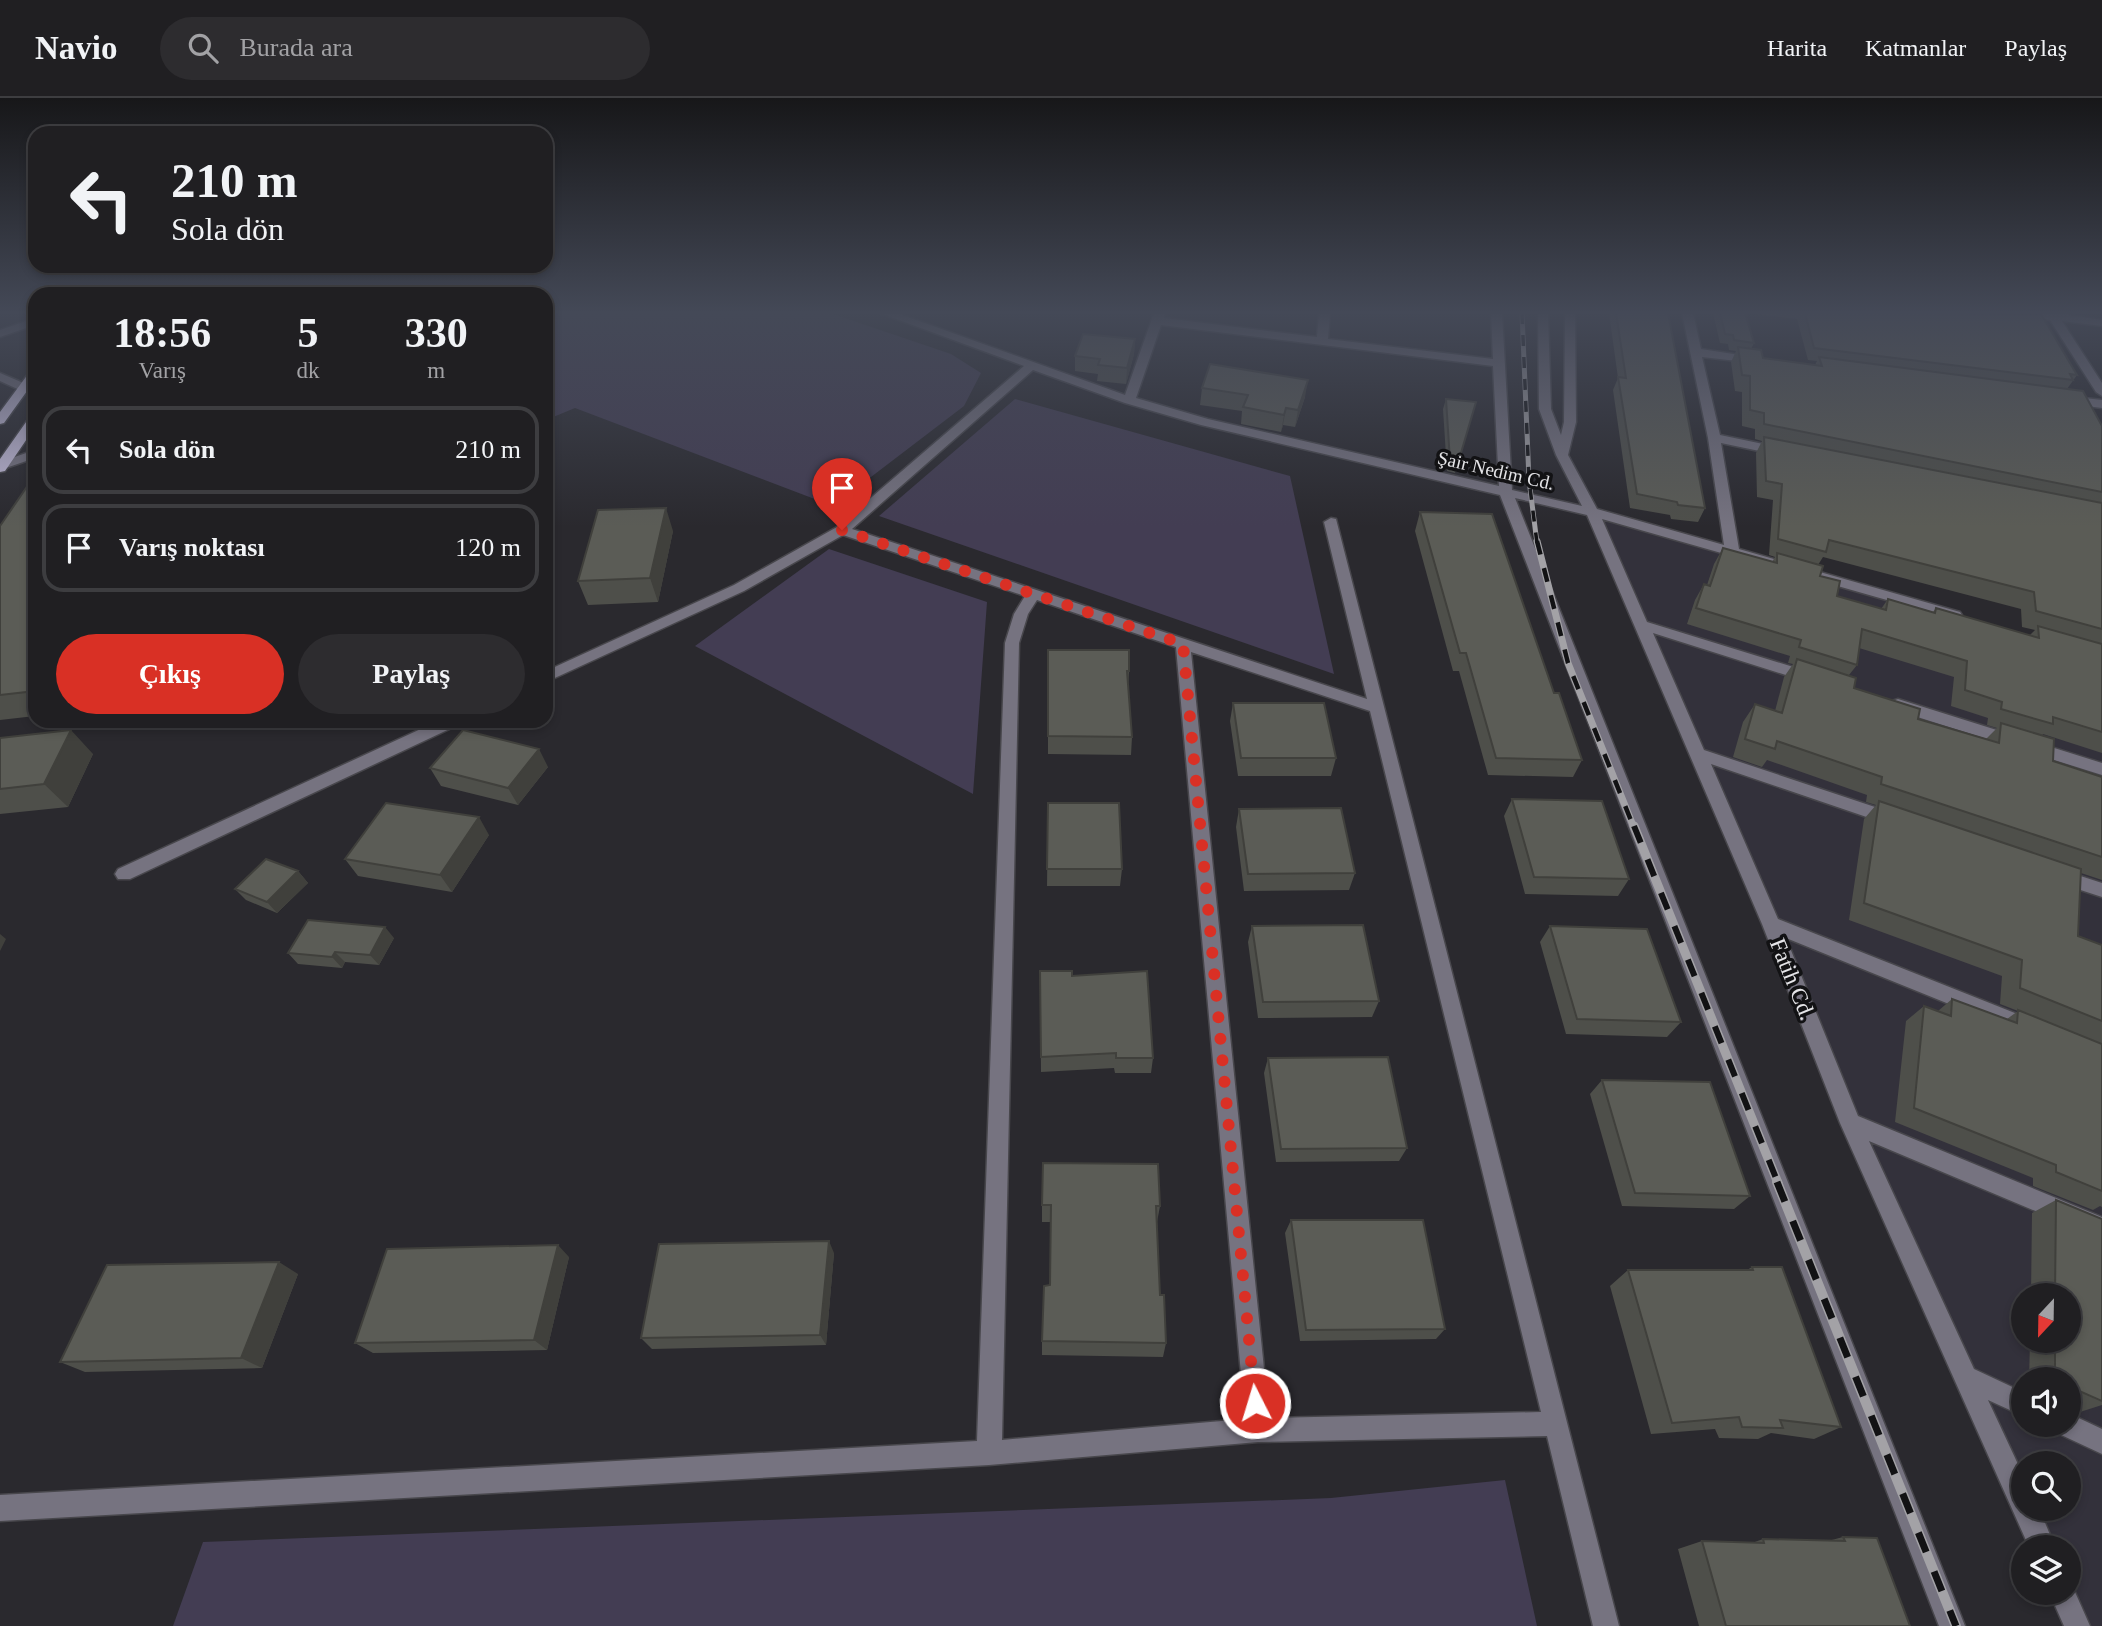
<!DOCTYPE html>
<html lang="tr">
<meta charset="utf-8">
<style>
body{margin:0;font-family:"Times New Roman",serif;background:#2d2c2f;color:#f1f3f6;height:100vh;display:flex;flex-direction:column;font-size:26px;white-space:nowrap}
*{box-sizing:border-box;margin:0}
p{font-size:23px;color:#a2a2a5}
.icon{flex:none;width:38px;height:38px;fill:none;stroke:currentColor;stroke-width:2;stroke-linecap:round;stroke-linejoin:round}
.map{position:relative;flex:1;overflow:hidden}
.panel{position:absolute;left:28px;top:189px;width:525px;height:441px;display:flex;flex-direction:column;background:#201f22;border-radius:21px;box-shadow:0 4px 10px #0003,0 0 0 2px #3d3d40}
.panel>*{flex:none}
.top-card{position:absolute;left:28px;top:28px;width:525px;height:147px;border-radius:21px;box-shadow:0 4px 10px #0003,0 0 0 2px #3d3d40;background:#201f22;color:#f1f3f6;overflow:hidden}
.needle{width:46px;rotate:202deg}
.tools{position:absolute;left:2011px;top:1185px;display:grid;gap:14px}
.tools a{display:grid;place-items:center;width:70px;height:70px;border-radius:50%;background:#201f22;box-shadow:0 4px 10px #0003,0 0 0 2px #3d3d40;font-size:35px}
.pin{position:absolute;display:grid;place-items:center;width:60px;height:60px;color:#fff;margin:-72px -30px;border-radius:50% 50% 50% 0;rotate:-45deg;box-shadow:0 0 7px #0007}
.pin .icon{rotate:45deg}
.me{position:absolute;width:77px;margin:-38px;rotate:355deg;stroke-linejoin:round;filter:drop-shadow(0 0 5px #0008)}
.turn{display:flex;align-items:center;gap:24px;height:147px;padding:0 28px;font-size:32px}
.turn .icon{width:91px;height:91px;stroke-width:2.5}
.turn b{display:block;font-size:49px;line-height:60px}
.eta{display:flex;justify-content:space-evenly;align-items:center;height:119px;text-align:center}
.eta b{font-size:42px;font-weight:600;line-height:49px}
.primary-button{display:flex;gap:14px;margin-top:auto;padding:14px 28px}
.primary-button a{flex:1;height:80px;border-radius:42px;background:#d93025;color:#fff;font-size:28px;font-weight:600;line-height:80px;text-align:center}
.primary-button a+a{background:#2d2c2f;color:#f1f3f6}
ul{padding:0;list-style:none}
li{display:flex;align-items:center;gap:21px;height:88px;margin:0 14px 10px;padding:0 14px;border:4px solid #3d3d40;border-radius:21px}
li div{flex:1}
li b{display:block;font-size:26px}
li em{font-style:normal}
header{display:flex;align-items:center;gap:42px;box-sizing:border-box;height:98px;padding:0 35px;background:#201f22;border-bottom:2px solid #3d3d40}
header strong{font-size:33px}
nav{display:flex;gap:38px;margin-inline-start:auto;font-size:24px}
.search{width:490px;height:63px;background:#2d2c2f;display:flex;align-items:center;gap:18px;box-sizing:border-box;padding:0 24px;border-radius:38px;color:#a2a2a5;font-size:26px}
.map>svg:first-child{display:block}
.built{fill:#33313b;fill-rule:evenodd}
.green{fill:#433d53}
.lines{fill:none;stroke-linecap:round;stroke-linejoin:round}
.minor-casing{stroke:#48474c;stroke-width:3}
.major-casing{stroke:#48474c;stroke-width:3}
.minor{fill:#767380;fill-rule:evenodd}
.major{fill:#c3bcd9;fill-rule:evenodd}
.rail-far3-casing{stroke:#a3a2a6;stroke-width:5}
.rail-far2-casing{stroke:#a3a2a6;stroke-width:7}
.rail-far1-casing{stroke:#a3a2a6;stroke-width:9}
.rail-casing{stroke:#a3a2a6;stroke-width:10}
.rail-far3{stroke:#121214;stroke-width:3.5;stroke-dasharray:11;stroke-linecap:butt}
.rail-far2{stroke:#121214;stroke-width:4.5;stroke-dasharray:14;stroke-linecap:butt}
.rail-far1{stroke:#121214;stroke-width:6;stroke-dasharray:18;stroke-linecap:butt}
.rail{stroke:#121214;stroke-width:7;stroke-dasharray:21;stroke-linecap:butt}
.wall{fill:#4e4f4a;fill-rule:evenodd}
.shaded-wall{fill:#40403c}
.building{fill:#5b5c56;stroke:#40403c;stroke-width:2}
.route{stroke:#d93025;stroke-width:12;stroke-dasharray:0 21.6}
.labels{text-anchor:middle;stroke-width:7;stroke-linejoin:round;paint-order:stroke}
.far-street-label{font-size:19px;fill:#e5e5e8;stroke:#121214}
.street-label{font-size:23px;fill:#e5e5e8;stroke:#121214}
</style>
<header>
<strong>Navio</strong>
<div class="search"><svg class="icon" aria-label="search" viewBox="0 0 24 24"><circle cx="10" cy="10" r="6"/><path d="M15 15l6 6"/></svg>Burada ara</div>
<nav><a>Harita</a><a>Katmanlar</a><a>Paylaş</a></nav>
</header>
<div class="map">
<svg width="2102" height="1528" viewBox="0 0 2102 1528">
<rect width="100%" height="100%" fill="#2a292e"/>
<!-- built -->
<path class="built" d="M1592,414l510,144v970h-25l-9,-34v-45h-26l-16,-38 42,-1v-45h-45v40zM2023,1197h45v45h-45zM2023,1281h45v45h-45z"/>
<!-- green -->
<path class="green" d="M546,215h284l121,41 30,19 -17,33 -131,100 -258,-98 -29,12z
M1015,301l275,77 44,198 -455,-158z
M829,451l158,53 -14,192 -278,-148z
M1505,1382l32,146h-1364l30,-84 1128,-44z"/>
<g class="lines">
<!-- minor casing -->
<g class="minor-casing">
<path id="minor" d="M880,215h17l228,82 29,-82h11l-1,5 153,19 2,-24h11l-2,26 165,20 -2,-46h11l10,177 70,16 -26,-51 -17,-46 -1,-96h10l3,96 10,26 3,-13 1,-109h10l1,109 -8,33 29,54 127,36 -16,-107 -26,-125h11l8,36 58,9 2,2 -6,3 -53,-6 18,78 63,13 6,4 -6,4 -62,-13 18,106 221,63 2,3 -2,3h-10l-348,-99 45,103 169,52 3,4 -8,5 -158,-50 51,117 192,64 2,5 -2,5 -6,1 -179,-61 67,155 257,102 3,6 -3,6 -7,3 -242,-98 72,178 244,101v22l-233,-98 105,228 49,23v24l-35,-16 35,75v33h16l16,39h-26l-189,-424 -78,-199 -175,-409 -72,-17 450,1128h-26l-439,-1131 -299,-70 -76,-22 -92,-33 -181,159 515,170 -43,-177 7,-4 5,1 283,1107h-26l-46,-190 -289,6 -269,23 -989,56v-26l977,-54 28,-798 9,-29 11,-18 -182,-61 -99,56 -198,91v-11l188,-86 103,-58 187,-161zM1161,227l332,41 6,120 -291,-67 -72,-21zM1037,502l139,47 69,772 -243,21 17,-797 9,-29zM1191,554l179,59 171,701 -272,6z
M2015,215h42l45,7v6l-40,-5 40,62v13l-6,-4 -46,-72z
M35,220v7l-35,12v-7z
M0,275l28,12 2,3 -6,4 -24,-11z
M2067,298l35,4v8l-39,-5v-6z
M35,352v8l-35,12v-8z
M1898,601l204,64v12l-210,-66 -2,-4 2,-4z
M438,623h22l-2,4 -328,154h-12l-3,-5 3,-5z
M2059,771l43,14v14l-49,-16 -3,-5 3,-5z
M2068,1315l34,16v25l-45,-21 -3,-9h14z
M2068,1484l3,1 19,43h-26l-15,-34h19z"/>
</g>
<!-- major casing -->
<g class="major-casing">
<path id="major" d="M35,270v12l-31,43 -4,1v-12l31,-42z
M35,316v13l-30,44 -5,1v-13l31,-44z"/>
</g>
<!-- minor -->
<use href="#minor" class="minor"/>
<!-- major -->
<use href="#major" class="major"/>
<!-- rail-far3 casing -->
<g class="rail-far3-casing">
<path id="rail-far3" d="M1522,215l7,167 8,63"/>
</g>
<!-- rail-far2 casing -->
<g class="rail-far2-casing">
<path id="rail-far2" d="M1537,443l31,122 66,165"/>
</g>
<!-- rail-far1 casing -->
<g class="rail-far1-casing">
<path id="rail-far1" d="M1634,728l144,357"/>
</g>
<!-- rail casing -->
<g class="rail-casing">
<path id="rail" d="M1777,1084l179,444"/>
</g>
<!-- rail-far3 -->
<use href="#rail-far3" class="rail-far3"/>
<!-- rail-far2 -->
<use href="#rail-far2" class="rail-far2"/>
<!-- rail-far1 -->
<use href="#rail-far1" class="rail-far1"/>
<!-- rail -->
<use href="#rail" class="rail"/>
</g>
<!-- wall -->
<path class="wall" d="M1609,215h59l37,195 -7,14 -27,-3 -1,-4 -40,-7 -17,-118 5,-12z
M1713,215h32l9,30 -3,6 12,9 52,7 2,-4 -9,-1 -11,-41 -49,-6h286l43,62 -10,14 35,37v327l-59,-19 -1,2 11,25 49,16v103l-21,-7 -3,63 24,9v262l-2,-1 -7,4 -60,-24v-8l-138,-56 11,-101 18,-15 14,5 14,-12 55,20 11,-8 -18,-7 2,-28 -153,-56 15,-101 12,-14 -10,-3 1,-7 -100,-35 -5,7 -29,-10 10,-35 12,-18 20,7 9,-34 9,-13 -5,-1 2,-7 -103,-32 8,-24 9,-16 3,1 7,-21 9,-16 49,14 3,-5 -6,-2 4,-55 -16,-3 -1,-44 6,-12 -7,-2v-10l-13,-3v-34l-7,-1 -4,-29 5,-11 -7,-1 -1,-6 -8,-1zM1823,459l198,52 1,18 13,3 -5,5 -94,-27 -3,4 -45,-13 -7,10 -44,-13 -17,-20 -2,-11zM1859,550l95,29 -3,29 37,12 -1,7 10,3 -11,11 -68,-20 -64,-31 -5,-13 8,-10z
M1135,241l-1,15 -8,30 -29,-3 1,-7 -23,-3v-15z
M1202,290l103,9 -10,30 -12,-2 -2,7 -40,-8 1,-13 -42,-6z
M1446,301l30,3 -21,71 -8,-2 -4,-62z
M35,377v241l-35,4v-194z
M1420,414l134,181 28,67 -9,17 -85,-2 -29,-104h-6l-38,-140z
M673,433l-15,71 -70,3 -10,-24z
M1048,552l81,21 -1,17 4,49 -1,18 -83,-1z
M1233,605l103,55 -5,18h-93l-8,-55z
M0,640l93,16 -25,53 -68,7z
M548,669l-30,38 -77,-19 -11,-18z
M1512,701l117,80 -11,17 -93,-2 -21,-78z
M1048,705l74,66 -2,17h-73z
M1239,711l116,64 -6,17 -105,1 -8,-64z
M489,737l-37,57 -94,-16 -13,-17z
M298,773l10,12 -31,30 -31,-13 -11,-11z
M1252,828l127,75 -7,16 -114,1 -10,-76z
M1550,828l131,96 -14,15 -101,-3 -26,-92z
M394,840l-15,27 -34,-3 -3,6 -44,-4 -10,-11z
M1040,873l32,5 81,82 -2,15h-36l-1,-5 -73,4z
M1268,960l139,90 -8,13 -123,1 -12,-89z
M1602,982l148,116 -16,13 -112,-3 -32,-112z
M2056,1102l46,19v186l-22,7 -12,-5v-28h-39l1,-39h38v-45h-37l1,-82z
M1042,1107l118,1 -3,16 3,73 6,48 -3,14 -121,-2v-14l8,-56 1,-63h-9z
M1291,1122l154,109 -9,10 -136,2 -15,-108z
M834,1155l-8,92 -174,4 -11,-11z
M569,1159l-22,93 -174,3 -18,-10z
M1752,1169l89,160 -27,12 -43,-6 -13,6 -39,-1 -4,-9 -64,5 -41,-148 18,-16h119z
M298,1176l-36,94 -177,4 -25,-10z
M1843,1439l67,89h-211l-21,-77 24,-8 50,2 11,-4 65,2z"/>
<!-- shaded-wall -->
<path class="shaded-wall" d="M1135,241l-1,15 -8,30 1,-16z
M1308,282l-3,17 -10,30 3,-17z
M1286,310l-3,17 -2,7 3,-17z
M666,410l7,23 -15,71 -8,-24z
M71,632l22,24 -25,53 -24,-23z
M539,651l9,18 -30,38 -10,-17z
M479,719l10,18 -37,57 -12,-17z
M298,773l10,12 -31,30 -10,-11z
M385,829l9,11 -15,27 -9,-10z
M0,836l6,5 -6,12z
M335,854l10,10 -3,6 -10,-11z
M829,1143l5,12 -8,92 -6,-10z
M558,1147l11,12 -22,93 -13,-10z
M279,1164l19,12 -36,94 -21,-10z"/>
<!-- building -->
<path class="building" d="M1616,215h52l37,195 -27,-3 -1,-3 -40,-8 -19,-117 8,1z
M1720,215h25l9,30 -20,-3 -1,-5 -8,-1z
M1805,215l236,1 36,61 -7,-1 3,6 -259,-32z
M1083,236l52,5 -8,29 -29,-3 2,-6 -25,-3z
M1738,249l23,3 2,8 59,8 -3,-9 264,34 19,35v66l-338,-68v-11l-14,-3v-34l-8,-1z
M1210,266l98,16 -10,30 -12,-2 -2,7 -41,-8 5,-12 -46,-7z
M1446,301l30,3 -18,61 -8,-2z
M1764,339l338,66v126l-66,-18 -2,-19 -205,-52 -3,12 -48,-13 4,-55 -16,-3z
M35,377v216l-35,4v-169z
M666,410l-16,70 -72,3 20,-71z
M1420,414l72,2 62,179h5l23,67 -86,-2 -30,-105h-6z
M1723,450l54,15v-10l46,13 -3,10 20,5 -3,15 49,14 2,-11 47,14 1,-5 103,30 -1,-12 64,18v88l-49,-15v7l-52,-15 1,-7 -37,-12 2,-29 -105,-32 -5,36 -58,-18 2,-7 -105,-32 8,-24 6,2z
M1048,552h81v21h-2l5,66 -84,-1z
M1797,561l59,19 -2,10 66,21 -2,10 81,24 2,-20 53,16 -1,22 49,16v80l-221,-73 1,-7 -105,-36 -2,8 -30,-10 10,-35 27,9z
M1233,605h91l12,55h-95z
M71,632l-27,54 -44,5v-51z
M463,632l76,19 -31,39 -78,-20z
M1512,701l90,2 27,78 -95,-2z
M1879,703l202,68 -3,67 24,9v76l-82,-33 2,-28 -158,-57z
M386,705l93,14 -39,58 -95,-16z
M1048,705h71l3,66h-75z
M1341,710l14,65 -107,1 -9,-65z
M266,761l32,12 -31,31 -32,-13z
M308,822l77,7 -15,28 -35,-3 -3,5 -44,-4z
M1363,827l16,76 -116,1 -11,-76z
M1550,828l97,3 34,93 -104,-3z
M1040,873h32v5l75,-5 6,87h-37v-5l-75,4z
M1952,901l65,24 1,-13 84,34v147l-46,-19v-7l-142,-57 10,-102 27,10z
M1388,959l19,91 -126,1 -13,-91z
M1602,982l108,2 40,114 -115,-3z
M1043,1065l115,1 2,42h-4l4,89h4l2,48 -124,-2 2,-55 6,-1 1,-80h-9z
M2056,1102l46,19v182l-34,-15v-7h-13v-39h13v-45h-13z
M1291,1122h132l22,109 -139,1z
M829,1143l-9,94 -179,3 18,-94z
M558,1147l-24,95 -179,3 32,-94z
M279,1164l-38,96 -181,4 47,-97z
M1752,1169h30l59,160 -61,-7 3,8 -41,-1 -3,-10 -67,6 -44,-153h125z
M1843,1439l34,1 33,88h-184l-24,-85 62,2 -1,-4 82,2z"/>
<!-- sky -->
<linearGradient id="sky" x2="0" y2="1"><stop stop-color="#171719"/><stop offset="0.5" stop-color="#444957"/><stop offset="1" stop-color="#444957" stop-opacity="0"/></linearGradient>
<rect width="2102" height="429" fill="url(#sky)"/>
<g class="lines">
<!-- route -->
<path class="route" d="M842,432l341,114 72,759"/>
</g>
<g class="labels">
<!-- far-street labels -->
<g class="far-street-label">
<text transform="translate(1496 372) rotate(13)" y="7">Şair Nedim Cd.</text>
</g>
<!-- street labels -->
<g class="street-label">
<text transform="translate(1793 881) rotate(68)" y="8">Fatih Cd.</text>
</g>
</g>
</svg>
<div class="tools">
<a><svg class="needle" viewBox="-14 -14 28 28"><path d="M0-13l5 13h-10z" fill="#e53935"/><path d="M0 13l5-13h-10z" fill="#a2a2a5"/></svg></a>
<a><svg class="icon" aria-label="sound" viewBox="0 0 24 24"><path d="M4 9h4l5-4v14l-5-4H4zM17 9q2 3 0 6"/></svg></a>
<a><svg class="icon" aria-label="search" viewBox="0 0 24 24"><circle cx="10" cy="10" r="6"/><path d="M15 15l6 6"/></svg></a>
<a><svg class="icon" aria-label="layers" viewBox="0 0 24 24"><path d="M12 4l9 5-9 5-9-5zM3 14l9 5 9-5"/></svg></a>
</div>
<div class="pin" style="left:842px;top:432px;background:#d93025"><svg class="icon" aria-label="arrive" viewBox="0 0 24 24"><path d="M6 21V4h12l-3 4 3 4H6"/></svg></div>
<svg class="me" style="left:1255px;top:1305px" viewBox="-20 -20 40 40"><circle r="17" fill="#d93025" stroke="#fff" stroke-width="3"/><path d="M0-11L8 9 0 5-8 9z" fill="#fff"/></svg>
<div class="top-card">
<div class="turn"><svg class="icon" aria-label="left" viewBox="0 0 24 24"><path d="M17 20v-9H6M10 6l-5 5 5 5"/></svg><div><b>210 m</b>Sola dön</div></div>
</div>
<section class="panel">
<div class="eta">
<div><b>18:56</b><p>Varış</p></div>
<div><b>5</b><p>dk</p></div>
<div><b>330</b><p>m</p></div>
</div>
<ul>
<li><svg class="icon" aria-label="left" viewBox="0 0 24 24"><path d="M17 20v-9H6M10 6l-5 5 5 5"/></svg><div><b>Sola dön</b></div><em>210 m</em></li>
<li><svg class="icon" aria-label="arrive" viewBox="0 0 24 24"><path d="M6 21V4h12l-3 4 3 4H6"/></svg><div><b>Varış noktası</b></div><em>120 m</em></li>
</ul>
<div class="primary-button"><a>Çıkış</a><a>Paylaş</a></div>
</section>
</div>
